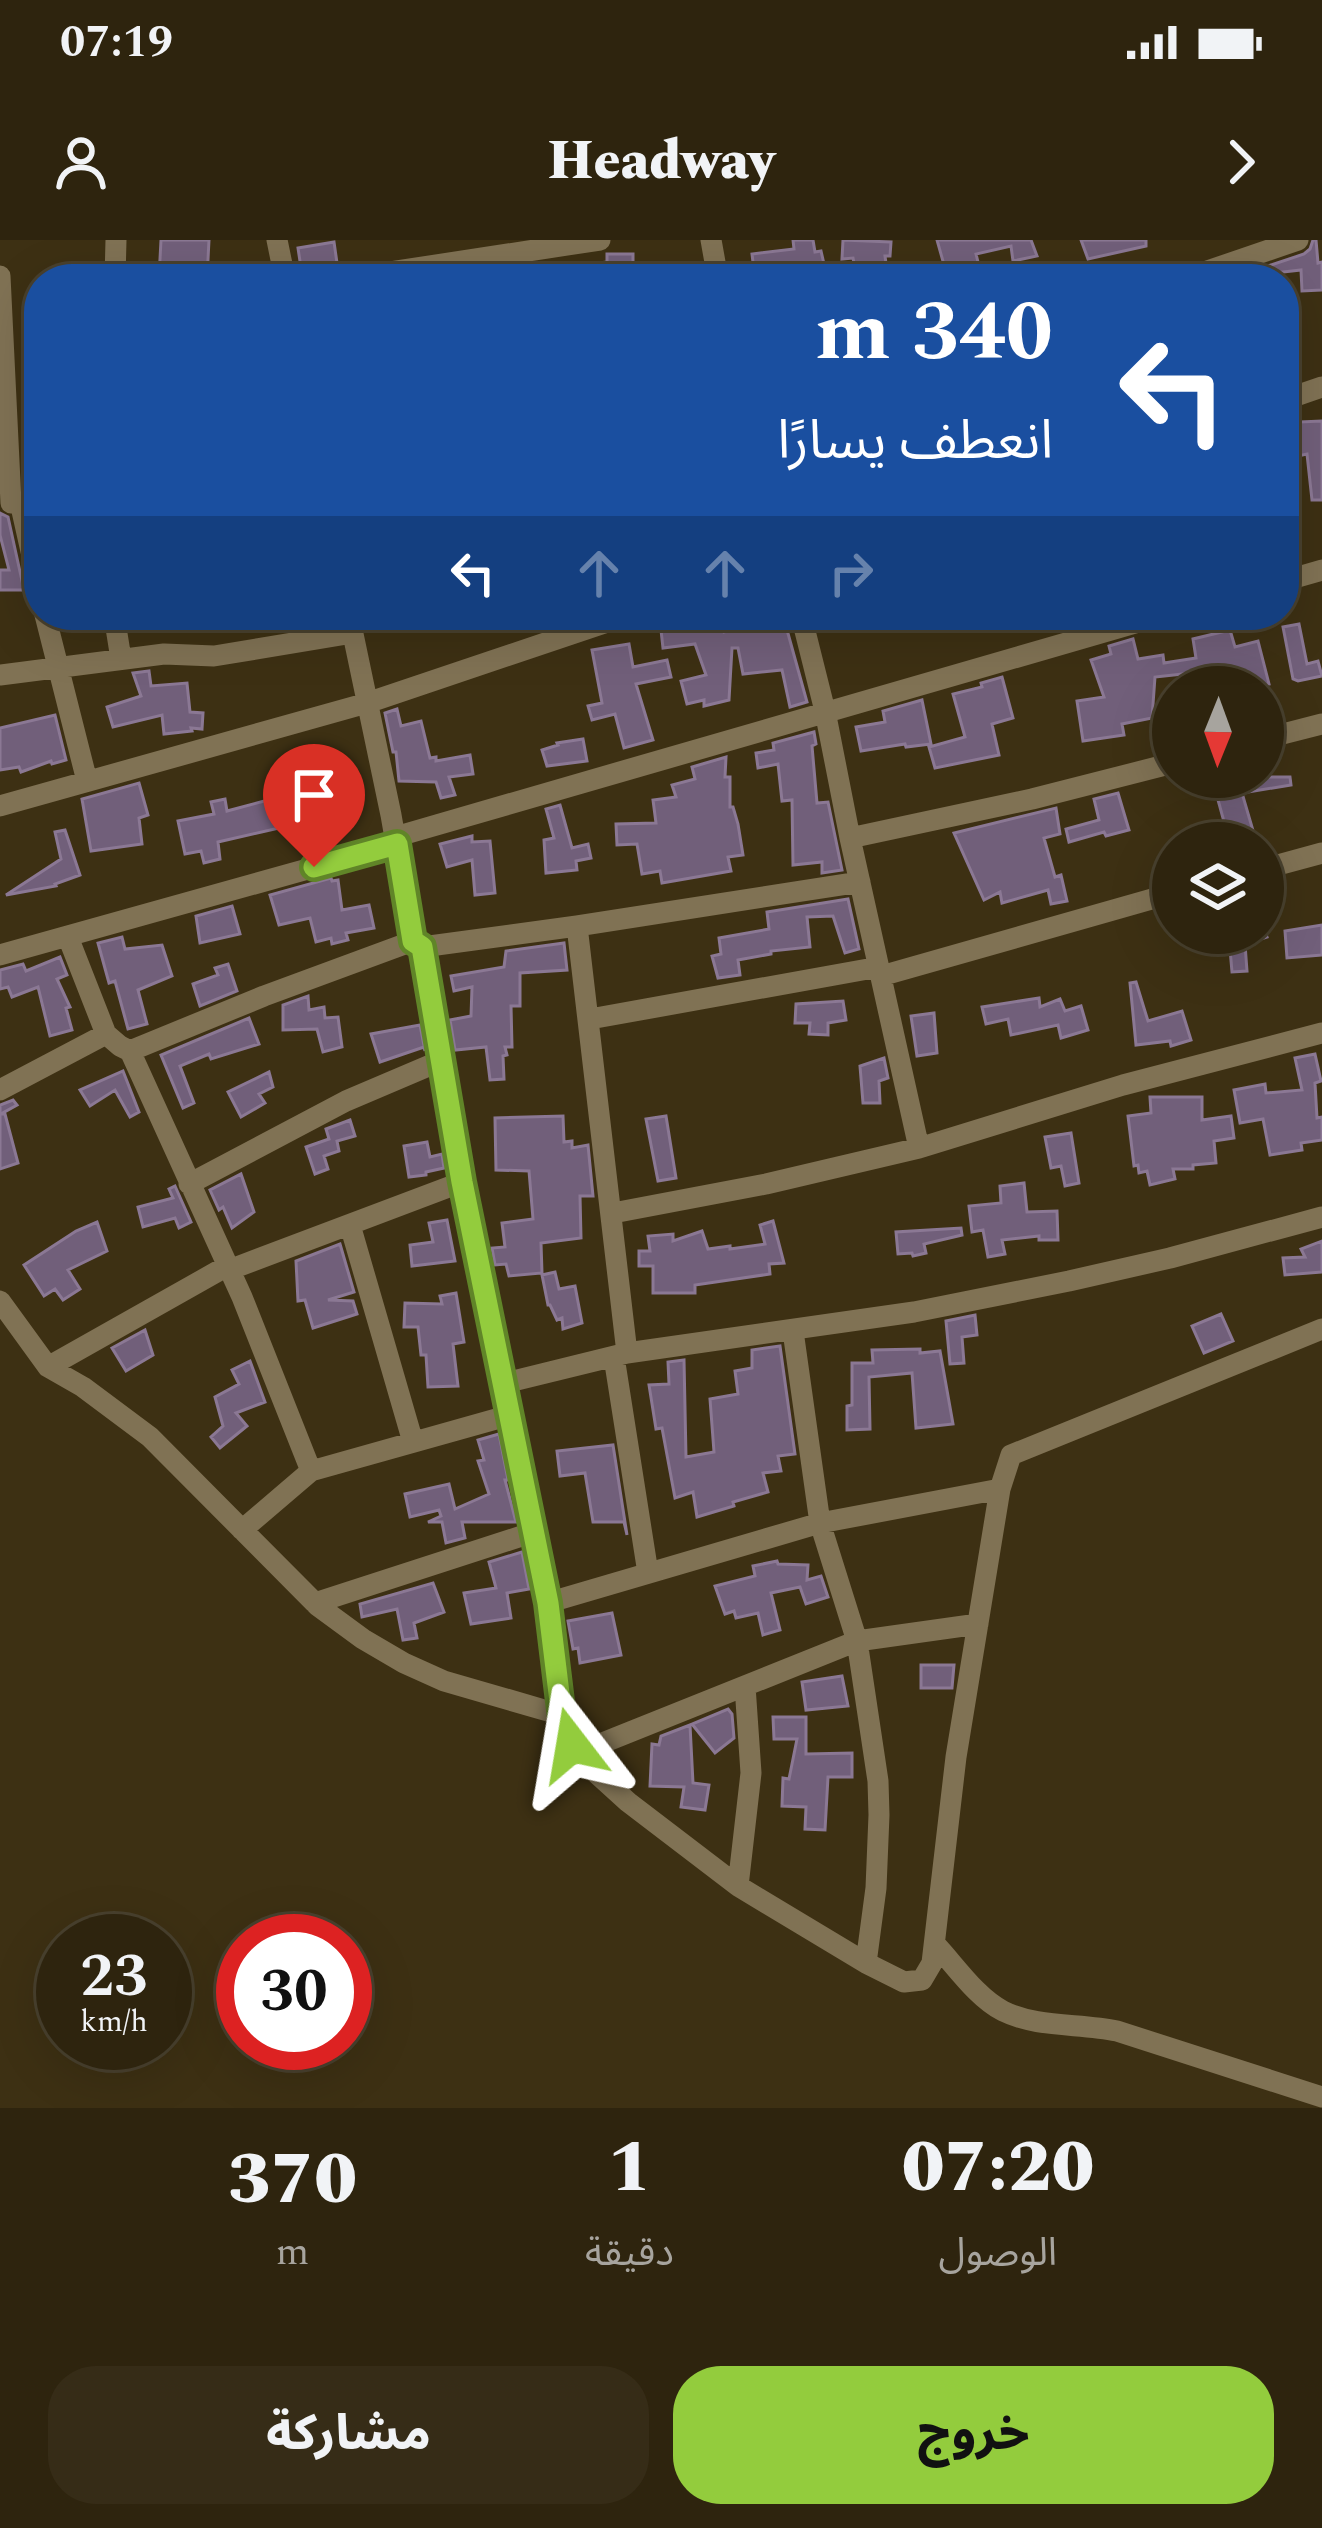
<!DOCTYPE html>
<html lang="ar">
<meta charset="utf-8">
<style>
body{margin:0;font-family:Spectral,"Noto Sans Arabic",serif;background:#362c17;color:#f1f3f6;direction:rtl;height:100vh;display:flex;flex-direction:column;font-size:45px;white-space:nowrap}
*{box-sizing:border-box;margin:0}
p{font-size:39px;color:#a7a49e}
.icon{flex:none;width:66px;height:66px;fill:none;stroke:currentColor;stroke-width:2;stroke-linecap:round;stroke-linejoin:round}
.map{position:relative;height:1868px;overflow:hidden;direction:ltr}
.details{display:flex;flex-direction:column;background:#2e240e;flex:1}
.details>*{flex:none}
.hud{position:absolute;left:24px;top:24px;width:1275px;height:366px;border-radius:48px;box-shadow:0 12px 48px #0002,0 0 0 3px #49412e;direction:rtl;background:#1a4fa0;color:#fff;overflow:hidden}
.needle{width:78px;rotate:181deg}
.buttons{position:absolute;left:1152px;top:426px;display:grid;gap:24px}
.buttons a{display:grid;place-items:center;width:132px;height:132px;border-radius:50%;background:#2e240e;box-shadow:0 12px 48px #0002,0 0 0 3px #49412e;font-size:60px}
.speed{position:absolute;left:36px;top:1674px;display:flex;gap:24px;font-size:60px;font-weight:700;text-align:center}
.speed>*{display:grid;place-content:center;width:156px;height:156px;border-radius:50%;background:#2e240e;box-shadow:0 12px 48px #0002,0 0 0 3px #49412e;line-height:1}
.speed small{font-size:30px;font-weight:400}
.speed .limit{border:18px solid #d22;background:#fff;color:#111}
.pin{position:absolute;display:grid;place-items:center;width:102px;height:102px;color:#fff;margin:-123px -51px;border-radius:50% 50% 50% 0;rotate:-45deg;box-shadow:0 0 12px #0007}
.pin .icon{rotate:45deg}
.me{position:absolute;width:132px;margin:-66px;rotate:346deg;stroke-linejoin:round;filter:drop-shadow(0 0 9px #0008)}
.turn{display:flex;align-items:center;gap:42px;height:252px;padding:0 48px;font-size:54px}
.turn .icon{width:156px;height:156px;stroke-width:2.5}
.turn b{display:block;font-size:84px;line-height:102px}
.lanes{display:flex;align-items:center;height:114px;padding:0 48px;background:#0003;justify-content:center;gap:60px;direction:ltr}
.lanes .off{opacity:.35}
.eta{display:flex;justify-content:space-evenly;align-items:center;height:204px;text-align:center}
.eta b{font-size:72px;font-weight:800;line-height:84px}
.cta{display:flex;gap:24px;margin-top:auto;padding:24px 48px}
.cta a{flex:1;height:138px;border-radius:48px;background:#93cc3d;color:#111;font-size:48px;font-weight:800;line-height:138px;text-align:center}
.cta a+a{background:#362c17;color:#f1f3f6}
.status{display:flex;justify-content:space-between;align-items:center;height:84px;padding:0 60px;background:#2e240e;direction:ltr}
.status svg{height:33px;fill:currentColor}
header{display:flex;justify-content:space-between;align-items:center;height:156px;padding:0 48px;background:#2e240e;font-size:54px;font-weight:800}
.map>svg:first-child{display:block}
.building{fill:#715f7a;stroke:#8b7894;stroke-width:3}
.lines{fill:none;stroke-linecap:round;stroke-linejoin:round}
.street{stroke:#807254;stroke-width:21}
.route-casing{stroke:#608528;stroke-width:30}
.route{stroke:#93cc3d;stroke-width:21}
</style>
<div class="status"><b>07:19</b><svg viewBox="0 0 49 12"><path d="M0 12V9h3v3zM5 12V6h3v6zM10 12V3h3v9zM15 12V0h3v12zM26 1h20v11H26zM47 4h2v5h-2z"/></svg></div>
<header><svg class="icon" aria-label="forward" viewBox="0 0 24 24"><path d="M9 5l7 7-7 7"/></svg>Headway<svg class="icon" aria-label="person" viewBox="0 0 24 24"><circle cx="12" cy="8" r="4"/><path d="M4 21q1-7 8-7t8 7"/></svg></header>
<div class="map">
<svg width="1322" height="1868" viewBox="0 0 1322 1868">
<rect width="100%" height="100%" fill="#3d3013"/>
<!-- building -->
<path class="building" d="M161,0h48l-2,39 -48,-1z
M793,0h20l2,12 6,-1 6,26 -72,2 -3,-25 42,-5z
M843,0l48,2 -1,14h-5l3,23h-31l-4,-21 -11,1z
M937,0h94l6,16 -24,5 -2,-15 -35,8 4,16 -32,9z
M1081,0h65v6l-58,13z
M1313,0h3l2,23 4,-1v28l-20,1 -1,-21 -45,5v-5l48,-16 6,-5z
M334,2l3,21 -36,5 -3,-20z
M607,14h26v20l-58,2 -1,-10 33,-4z
M1298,171l2,11 22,-1v79h-10l-5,-46 -23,5v-44z
M0,273l8,4 16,73h-24v-20h9l-9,-35z
M679,375h30l1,4 10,-3 4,16 20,-5 1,4 39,-12 23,83 -17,5 -8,-37 -39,4 -5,-26h-6l-3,52 -25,6v-6l-17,4 -6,-23 25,-6 -11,-31 -32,4 -2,-18 19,-2z
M1299,384l8,40 11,-3 4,15 -24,5 -5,-2 -10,-52z
M1230,390l5,17 23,-6 11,43 -23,3h-42l-1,-9 -19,3 -1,-7 -28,3 -3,41 -30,6 2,11 -41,6 -6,-40 27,-4 -13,-37 20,-6 -2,-8 24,-7 5,20 25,-4 1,8 32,-5 -3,-19z
M629,404l4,23 34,-7 4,17 -35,7 17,56 -29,8 -9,-34 -23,6 -4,-14 14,-3 -10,-53z
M149,431l2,15 36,-3 3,29 13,1 -1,16 -11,-1 1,3 -28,3 -2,-19 -49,12 -6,-20 34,-11 -8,-23z
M1002,437l11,41 -21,6 7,31 -64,13 -6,-21 36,-10 -12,-43 29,-7 -1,-4z
M922,460l9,44 -25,3 -1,-3 -44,7 -5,-24 29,-5 -2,-11z
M397,469l4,17 20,-5 9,37 6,-1v4l34,-6 3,19 -24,3 6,18 -14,3 -5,-16 -37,-1 -3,-29h-3l-8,-39z
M55,475l11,45 -14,4 -1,-3 -30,11 -2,-5 -19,3v-42z
M814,492l2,12 -4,2 5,57 11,-1 14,68 -20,3v-11l-29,3 -1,-65 -10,1 -4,-37 -20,4 -2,-15 18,-3 -1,-7z
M583,499l4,22 -40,5 -5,-16 16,-5 -1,-2z
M726,517l-1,20h5v30h3l5,17 5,31 -15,2 3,14 -69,12 -2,-12 -18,3 -5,-30 -20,1 -1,-21 40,-1 -3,-23 23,-3 -4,-12 23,-6 -3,-12z
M1242,537h48l1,8 -49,8 12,41 -11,3 2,6h-25l-3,-12 9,-2 -11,-40 27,-9z
M139,543l9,32 -9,3 3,26 -51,7 -9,-52z
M284,543l8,42 -74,17 2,17 -16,4 -3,-12 -16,3 -7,-33 36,-7 -3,-12 14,-3 2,12 41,-11 -1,-15z
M1118,553l11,37 -23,6 -2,-4 -35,10 -3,-13 33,-9 -5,-21z
M560,565l12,43 16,-4 3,14 -15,3 1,9 -31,3 -2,-33 10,-2 -8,-29z
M1056,568l4,26 -16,4 11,39 6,-2 6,26 -16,3 -3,-14 -46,13 -2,-11 -16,8 -30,-67z
M65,590l15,45 -25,9 1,2 -50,9 55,-36 -6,-27z
M472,596v6l18,-1 5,52 -20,2 -3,-35 -25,7 -7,-23z
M331,638l1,3 6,-1 4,30 27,-5 5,23 -28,5 2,7 -16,4 -1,-6 -15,4 -6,-24 -31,7 -9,-30z
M848,659l11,50 -14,4 -12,-37 -26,1 3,30 -39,4v3l-33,6 2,15 -22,3 -6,-22 9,-2 -2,-16 50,-9 -2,-17z
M232,666l8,28 -40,9 -4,-27z
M1322,685v30l-35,3 -2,-27z
M1263,686l4,11 -22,7 2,27 -15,1 -2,-23 -4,1 -3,-14 13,-3h27z
M122,697l3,12 37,-4 10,31 -34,14 9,34 -19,5 -13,-48 -6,2 -11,-40z
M564,703l3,27 -47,3v33h-9l1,41h-7l2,8 -4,1 1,23 -14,1 -4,-33 -31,3 -5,-30 21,-4 1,-29 -18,4 -3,-15 53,-9 2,-16z
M60,717l7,18 -10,4 13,28 -4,1 6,22 -22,6 -12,-49 -26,10 -4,-10 -8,2v-19l23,-6 3,7z
M228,724l9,27 -37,15 -7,-22 25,-9 -3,-7z
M1136,742l12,39 34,-10 9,29 -20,6 -1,-5 -34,4 -6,-62z
M308,756l1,14 15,-3 1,11 13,-1 4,30 -19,5 -6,-23 -34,1v-25z
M1039,758l1,9 20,-8 5,12 16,-5 7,24 -27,8 -3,-13 -47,10 -3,-16 -22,5 -4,-17z
M843,761l3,19 -18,3v12l-19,-1 1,-11h-15l1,-19z
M934,773l3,40 -20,3 -6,-40z
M249,778l10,26 -48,15 -2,-5 -29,12 14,37 -11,5 -22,-53z
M420,785l5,26 -1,-4 -44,15 -9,-28z
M1315,814l6,27 -6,2 2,35 5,-1v23l-21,3 1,7 -32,5 -7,-36 -23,4 -6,-33 31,-6 1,9 36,-3 -7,-32z
M884,818l4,20 -9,3 1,22h-17l-3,-37z
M123,831l16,41 -9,5 -15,-27 -25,16 -10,-16z
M269,832l4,15 -14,7 6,9 -24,14 -13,-25z
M1150,857h52v23l29,-4 3,22 -20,3 2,22 -23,2v4h-20l2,10 -25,6 -3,-14 -8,2 -1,-8 -4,1 -6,-50 23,-3z
M13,860l4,5 -16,9h4l13,49 -18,6v-64z
M563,876l1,26 8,-1v7l16,-3 5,51h-13l1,42 -40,5 1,30 -33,3 -3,-12 -11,1 -3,-17 13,-1 -3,-24 31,-4 -4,-48 -33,-1 -1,-52z
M666,876l10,62 -18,3 -12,-62z
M350,880l5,16 -18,5 2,10 -15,5 4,13 -13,5 -9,-27 23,-8 -3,-10z
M1071,893l8,50 -14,3 -4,-20 -10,2 -6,-31z
M427,902l3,15 12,-3 2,14 -18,4v3l-17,2 -5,-31z
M241,934l13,38 -22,16 -9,-21 -4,3 -9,-20z
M1024,943l3,29 30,-1 1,29h-19v-4l-37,4 3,14 -17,3 -5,-27 -11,2 -3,-26 32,-3 -1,-17z
M175,946l16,36 -12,6 -4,-10 -32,9 -5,-20 35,-9 -4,-9z
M447,980l8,41 -43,5 -2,-21 23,-3 -4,-19z
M773,981l11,42 -15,1 1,10 -75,11v8h-42v-27h-14v-15h11l-2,-15 25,-2v7l29,-10 6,18 22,-3v3l35,-5 -5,-19z
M97,982l10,29 -39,19 12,19 -17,11 -8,-11 -11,7 -20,-31 52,-34z
M961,988l1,7 -38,9 2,9 -13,3 -1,-3 -14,1 -2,-22z
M1322,1001v31l-37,3 -2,-17 22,-1 -4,-8z
M340,1004l14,48 -26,8 25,1 4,13 -44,14 -8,-28 -7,1 -2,-40z
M555,1032l4,17 16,-3 7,37 -19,6 -1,-11 -5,2 -7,-15h-2l-6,-30z
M456,1053l8,49 -11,2 5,42 -30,1 -2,-32h-5l-3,-28h-14l1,-24 37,1 -2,-8z
M1221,1074l12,27 -29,12 -12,-27z
M975,1075l2,20 -15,2 2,26 -14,1 -4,-43z
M145,1090l8,25 -27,16 -14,-23z
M780,1106l15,108 -17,2 3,15 -18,2 5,19 -35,10 1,4 -37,11 -4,-25 -18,6 -13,-70 -6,1 -7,-44 20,-1 -1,-22 16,-2 2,97 28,-5 -4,-53 28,-5 -3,-23 17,-3v-18z
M920,1109v4l20,-2 13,73 -37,4 -4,-55 -43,4 1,52 -23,1v-24l5,-1v-42h21l-1,-13z
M250,1121l15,41 -29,11 11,13 -27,22 -9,-11 12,-11 -8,-29 24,-13 -7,-14z
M499,1194l9,46h-3l11,42h-54l3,16 -19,5 -4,-21h-14l13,-6 -2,-6 -29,7 -5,-23 44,-10 6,25 34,-15 -11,-33 6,-1 -6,-20z
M613,1205l14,90 -3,-13h-31l-8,-49 -25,3 -3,-25z
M522,1312l7,37 -22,4 4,25 -40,6 -7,-31 32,-5 -7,-26z
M777,1321l1,3 30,1 -1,15 14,-4 7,21 -22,7 -6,-17 -29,6 9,37 -17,5 -5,-22 -22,5 -2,-7 -9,3 -10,-28 40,-10 -2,-10z
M433,1343l11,29 -30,11 3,15 -14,2 -6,-31 -35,8 -2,-13z
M612,1373l9,42 -41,8 -2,-15 -5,1 -5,-28z
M921,1425h33l-2,23h-31z
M842,1436l6,30 -42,4 -4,-28z
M728,1469l4,5 2,24 -19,15 -23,-29z
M773,1477h33v37l46,-1v24h-24l-3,53 -20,-1 1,-22 -24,-1 1,-28 6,1 8,-40h-23z
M690,1485l3,58 16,2 -4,25 -24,-3 3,-20 -34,-1 2,-42 7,1 2,-9z"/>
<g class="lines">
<!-- street -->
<path class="street" d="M277,0l8,39
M711,0l7,39
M0,36l11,227
M115,39l1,-39
M344,39l256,-39
M1184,39l114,-39
M1284,160l38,-13
M20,262l19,85
M1284,341l38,-11
M45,375l42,166
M114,375l7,44
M349,375l42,200 22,126
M801,375l24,96 25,127 69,310
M0,435l164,-21 50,2 139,-23
M1263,499l59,-15
M0,566l367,-103 261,-88
M395,597l768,-222
M850,598l182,-39 141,-36
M1263,629l59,-16
M577,686l50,427
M68,697l38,97 14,12 10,5 112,246 69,174 199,-56
M0,715l397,-111
M881,736l292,-83
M590,779l289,-52
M130,811l134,-55 149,-55 8,6
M0,850l106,-56
M189,944l157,-83 94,-40
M613,973l153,-29 153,-36 204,-63 199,-52
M350,985l63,217
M229,1030l233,-88
M0,1061l48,66 35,20 67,50 168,169 45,33 41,24 40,18 107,31 12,6 12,36 9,8 44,40 110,84 128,77 38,19 18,-2 10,-17 24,-206 44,-268 11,-34 311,-126
M793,1091l27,192 37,118 21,140 1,34 -3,73 -10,75
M614,1117l34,216
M48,1127l179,-101
M505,1143l122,-30 287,-41 155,-31 101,-23 152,-41
M242,1290l69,-59
M315,1363l219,-71
M547,1363l273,-80 180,-34
M563,1478l-16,-115 -42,-220 -43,-201 -40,-235 155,-21 283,-44
M575,1514l282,-113 121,-17
M738,1646l13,-113 -6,-87
M935,1704c20,21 41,53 68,67 34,17 77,12 114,20l205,66"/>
</g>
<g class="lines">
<!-- route casing -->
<g class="route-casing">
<path id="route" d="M314,627l83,-23 16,97 9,6 40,235 86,421 14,115 10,27"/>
</g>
<!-- route -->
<use href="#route" class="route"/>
</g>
</svg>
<div class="buttons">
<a><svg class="needle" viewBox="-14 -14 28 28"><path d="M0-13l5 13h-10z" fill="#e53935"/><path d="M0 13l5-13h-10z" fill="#a7a49e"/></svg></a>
<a><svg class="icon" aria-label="layers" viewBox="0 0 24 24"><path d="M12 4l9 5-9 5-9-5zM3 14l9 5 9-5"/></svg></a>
</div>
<div class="speed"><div>23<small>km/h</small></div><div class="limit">30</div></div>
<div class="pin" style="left:314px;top:627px;background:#d93025"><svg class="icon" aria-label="arrive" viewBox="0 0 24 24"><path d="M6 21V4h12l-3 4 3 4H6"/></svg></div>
<svg class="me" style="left:572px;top:1505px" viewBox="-20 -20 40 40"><path d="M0-17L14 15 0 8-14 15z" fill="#93cc3d" stroke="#fff" stroke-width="4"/></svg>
<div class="hud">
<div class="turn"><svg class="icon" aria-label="left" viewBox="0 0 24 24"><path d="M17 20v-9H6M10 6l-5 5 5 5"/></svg><div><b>340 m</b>انعطف يسارًا</div></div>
<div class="lanes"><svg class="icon" aria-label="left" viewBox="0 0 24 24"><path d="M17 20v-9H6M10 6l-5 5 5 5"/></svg><svg class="icon off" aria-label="ahead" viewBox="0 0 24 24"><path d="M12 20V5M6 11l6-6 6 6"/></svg><svg class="icon off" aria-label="ahead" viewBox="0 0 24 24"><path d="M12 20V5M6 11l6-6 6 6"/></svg><svg class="icon off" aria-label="right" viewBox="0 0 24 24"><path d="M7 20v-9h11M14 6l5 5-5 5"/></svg></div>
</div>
</div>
<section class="details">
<div class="eta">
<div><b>07:20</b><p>الوصول</p></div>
<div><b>1</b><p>دقيقة</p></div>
<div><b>370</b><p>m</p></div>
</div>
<div class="cta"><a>خروج</a><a>مشاركة</a></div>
</section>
